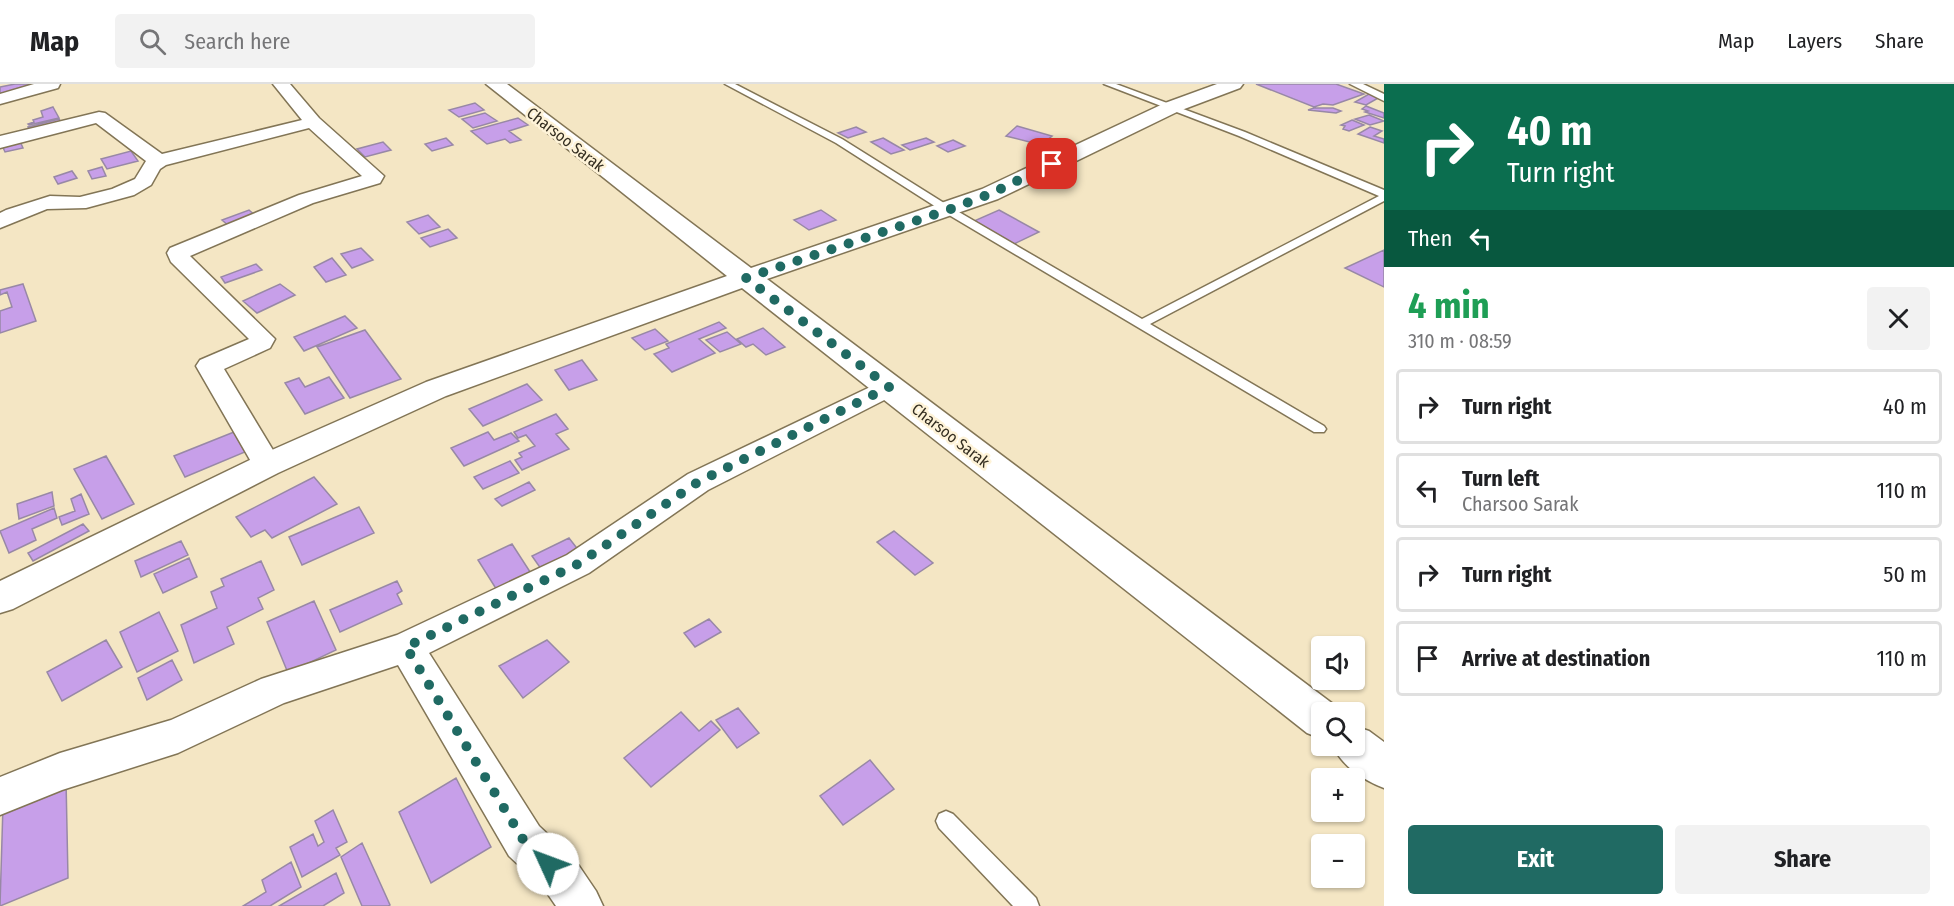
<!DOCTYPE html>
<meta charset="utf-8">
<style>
body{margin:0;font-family:"Fira Sans Condensed",sans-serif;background:#f2f2f2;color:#202124;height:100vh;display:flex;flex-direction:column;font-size:22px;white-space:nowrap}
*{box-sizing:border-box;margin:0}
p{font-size:20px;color:#757577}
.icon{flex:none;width:33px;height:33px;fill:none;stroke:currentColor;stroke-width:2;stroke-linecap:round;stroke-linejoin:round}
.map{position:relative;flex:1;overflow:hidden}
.details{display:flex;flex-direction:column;background:#fff;width:570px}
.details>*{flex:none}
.guide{background:#0b6e4f;color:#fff;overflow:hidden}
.buttons{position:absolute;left:1311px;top:552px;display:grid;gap:12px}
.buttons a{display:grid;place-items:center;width:54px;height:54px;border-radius:6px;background:#fff;box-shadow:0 2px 4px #0004;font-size:30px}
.pin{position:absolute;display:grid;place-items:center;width:51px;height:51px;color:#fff;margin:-26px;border-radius:12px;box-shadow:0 3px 9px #0006}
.me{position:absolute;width:66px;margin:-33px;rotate:313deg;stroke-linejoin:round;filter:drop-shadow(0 0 4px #0008)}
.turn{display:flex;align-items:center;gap:21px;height:126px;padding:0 24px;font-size:27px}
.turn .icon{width:78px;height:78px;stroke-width:2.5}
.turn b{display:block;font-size:42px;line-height:51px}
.then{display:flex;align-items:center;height:57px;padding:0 24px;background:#0003;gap:12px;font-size:22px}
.round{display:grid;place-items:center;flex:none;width:63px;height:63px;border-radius:6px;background:#f2f2f2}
.headline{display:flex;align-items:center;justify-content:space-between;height:102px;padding:0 24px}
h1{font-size:36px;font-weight:700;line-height:45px;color:#1e9e55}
.cta{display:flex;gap:12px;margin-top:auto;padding:12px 24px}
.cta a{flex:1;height:69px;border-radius:6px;background:#206a63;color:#fff;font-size:24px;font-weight:700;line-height:69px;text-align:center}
.cta a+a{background:#f2f2f2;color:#202124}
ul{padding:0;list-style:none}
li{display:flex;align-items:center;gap:18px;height:75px;margin:0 12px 9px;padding:0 12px;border:3px solid #e0e0e0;border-radius:6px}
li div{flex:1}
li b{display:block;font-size:22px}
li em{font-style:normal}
header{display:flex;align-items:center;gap:36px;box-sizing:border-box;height:84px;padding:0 30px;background:#fff;border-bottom:2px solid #e0e0e0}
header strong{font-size:28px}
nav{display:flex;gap:33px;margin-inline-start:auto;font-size:21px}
.search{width:420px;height:54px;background:#f2f2f2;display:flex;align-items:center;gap:15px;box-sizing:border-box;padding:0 21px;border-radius:6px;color:#757577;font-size:22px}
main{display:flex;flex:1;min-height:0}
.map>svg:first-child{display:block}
.building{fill:#c79fe9;stroke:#9888a6;stroke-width:1.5}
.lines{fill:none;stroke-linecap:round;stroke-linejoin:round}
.service-casing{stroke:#827556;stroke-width:3}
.minor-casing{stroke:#827556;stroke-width:3}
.tertiary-casing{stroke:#827556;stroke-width:3}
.service{fill:#fff;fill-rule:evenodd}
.minor{fill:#fff;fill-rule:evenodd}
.tertiary{fill:#fff;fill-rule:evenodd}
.route{stroke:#206a63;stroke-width:10;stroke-dasharray:0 18}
.labels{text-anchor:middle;stroke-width:5;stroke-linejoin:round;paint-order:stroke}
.street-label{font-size:16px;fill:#332d20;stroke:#fef3d8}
</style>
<header>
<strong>Map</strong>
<div class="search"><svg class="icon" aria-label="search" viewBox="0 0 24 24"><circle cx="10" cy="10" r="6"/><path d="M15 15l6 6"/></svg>Search here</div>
<nav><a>Map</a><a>Layers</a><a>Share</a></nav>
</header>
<main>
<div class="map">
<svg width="1384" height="822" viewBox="0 0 1384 822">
<rect width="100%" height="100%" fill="#f4e6c4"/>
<!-- building -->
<path class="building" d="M15,0h30l-45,12v-9z
M1256,0h80l28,10 -31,11 -10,-1 -9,3z
M1369,10l11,3 -14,8 -11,-3z
M475,19l9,7 -25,7 -10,-7z
M1366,22l18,7v5l-19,-6 3,-1 -6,-2z
M53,23l6,11 -30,7 -1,-1 6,-2 -1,-2 10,-3 -2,-6z
M1314,24h19l8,3 -5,2 -28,-3z
M485,29l12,8 -24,7 -11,-9z
M1369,31l15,6 -14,4 -15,-6z
M518,34l10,7 -19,6 12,9 -11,3 -5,-4 -18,5 -16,-13z
M59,35l2,3 -30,10 -3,-5z
M1352,36l12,5 -15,6 -6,-2 2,-3 -4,-1z
M1017,42l35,10 -11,9 -35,-9z
M856,43l10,5 -18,6 -10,-5z
M1370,43l12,4 -8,5 10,3v4l-26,-9z
M446,54l7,7 -21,6 -7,-7z
M883,54l21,12 -13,4 -20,-12z
M926,54l8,4 -24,8 -8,-5z
M19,55l4,9 -18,4 -4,-9z
M953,56l12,6 -17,6 -11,-6z
M383,58l8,8 -26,7 -8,-8z
M131,67l7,10 -31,8 -6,-10z
M102,83l4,9 -14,3 -4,-8z
M72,87l5,7 -19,6 -4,-7z
M249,126l8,7 -27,10 -8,-7z
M821,126l15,10 -27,10 -15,-10z
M999,126l40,22 -25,12 -40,-23z
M428,131l12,12 -21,7 -12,-12z
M448,145l9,9 -27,9 -9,-9z
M361,164l12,12 -21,8 -11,-14z
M1384,166v37l-39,-19z
M332,174l14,17 -20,7 -12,-15z
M256,180l6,6 -37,13 -4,-6z
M23,200l13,37 -36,12v-22l12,-4 -5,-15 -7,3v-5z
M280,200l15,11 -38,18 -14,-12z
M345,232l12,12 -53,23 -10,-14z
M719,238l7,6 -27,11 16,14 -43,19 -18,-18 15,-6 -3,-4z
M763,244l22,19 -19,8 -13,-11 -7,3 -9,-8z
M655,245l13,12 -23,9 -13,-12z
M365,246l36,49 -51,19 -33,-51z
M727,248l14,12 -21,8 -14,-12z
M582,276l15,20 -28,10 -14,-20z
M329,293l15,21 -39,16 -20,-31 14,-5 6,9z
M527,300l15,16 -59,26 -14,-17z
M556,330l12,15 -12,5 13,15 -47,21 -7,-10 7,-3 -3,-4 16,-7 -9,-11 -8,3 -4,-6z
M234,348l11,20 -60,25 -11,-21z
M488,348l6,8 17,-7 8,8 -55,25 -13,-18z
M106,372l28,48 -32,15 -28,-50z
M510,377l9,12 -36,16 -9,-12z
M314,393l23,27 -65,34 -7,-8 -14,7 -15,-20z
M529,398l6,8 -33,16 -7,-7z
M52,408l2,14 -35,13 -2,-15z
M81,410l8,20 -27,11 -3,-8 16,-6 -4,-12z
M359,423l15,26 -72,32 -13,-28z
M54,424l3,10 -25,11 4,11 -27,13 -9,-22z
M83,440l6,7 -56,30 -5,-8z
M894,447l39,32 -18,12 -38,-33z
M569,454l14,18 -37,20 -14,-20z
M181,457l7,14 -47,22 -6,-16z
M512,460l22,34 -34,17 -22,-35z
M189,474l8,19 -34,16 -9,-19z
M261,477l13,29 -16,8 5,11 -36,18 7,17 -40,19 -13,-38 36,-17 -6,-16 13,-6 -3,-7z
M397,497l5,10 -5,3 5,10 -62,28 -10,-22z
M314,517l22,49 -48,23 -21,-51z
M159,528l19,39 -41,21 -17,-40z
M709,535l12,13 -26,15 -11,-14z
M106,556l16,27 -60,34 -15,-29z
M547,556l22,22 -46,36 -24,-32z
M172,576l10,20 -35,20 -9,-22z
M738,624l21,25 -22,15 -21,-28z
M681,628l18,19 12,-10 9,9 -69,57 -27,-29z
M870,676l24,29 -51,36 -23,-29z
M456,694l35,69 -60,36 -32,-71z
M66,696l2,98 -68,28 3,-101z
M333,726l14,32 -11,6 4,7 -38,22 -12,-30 23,-13 5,12 6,-4 -9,-21z
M362,759l28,62 -2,1h-26l-21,-49z
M291,778l10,25 -31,19h-27l23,-14 -4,-12z
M336,789l8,20 -21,13h-44z"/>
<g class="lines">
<!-- service casing -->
<g class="service-casing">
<path id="service" d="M725,0h10l107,55 110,69 190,111 237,-123 -140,-60 -135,-52h12l129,48 139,58v11l-234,123 174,102 2,3 -2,3h-10l-370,-220 -108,-69z
M1350,0h13l21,10v7z
M946,727l7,3 83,84 3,8h-26l-74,-78 -3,-7 3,-7z"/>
</g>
<!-- minor casing -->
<g class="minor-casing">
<path id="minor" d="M34,0h26l-2,4 -58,16v-10z
M273,0h17l29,34 65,58 -4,7 -67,20 -123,53 85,83 -5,9 -46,21 58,96 -5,7 -10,3 -10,-3 -61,-106 4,-6 49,-21 -78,-77 -4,-9 3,-5 129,-53 63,-19 -53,-48 -143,37 -6,4 -9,16 -17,10 -48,13 -39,1 -47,19v-15l6,-3 44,-14 30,1 32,-8 23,-10 11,-18 -50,-38 -96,25v-12l99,-24 6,1 57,41 140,-34z
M889,294l9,3 4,6 -4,6 -190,97 -119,83 -160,80 110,173 36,34 21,31 7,15h-47l-11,-16 -36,-34 -111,-191 -114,38 -106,50 -116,37 -62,25v-38l60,-24 111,-33 90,-41 136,-44 170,-80 121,-81z"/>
</g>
<!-- tertiary casing -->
<g class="tertiary-casing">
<path id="tertiary" d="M486,0h21l244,184 231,-79 183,-86 52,-19h26l-3,4 -61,23 -181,88 -231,80 570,428 2,5h-17v27l-15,-6 -565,-445 -296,108 -168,77 -265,136 -13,4v-32l256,-124 170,-75 301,-106z
M1354,642l15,5 15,11v46c-21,-8 -42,-22 -51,-42h21z"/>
</g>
<!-- service -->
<use href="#service" class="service"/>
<!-- minor -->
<use href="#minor" class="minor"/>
<!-- tertiary -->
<use href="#tertiary" class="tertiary"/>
</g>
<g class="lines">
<!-- route -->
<path class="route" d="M548,780l-24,-23 -118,-194 172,-83 120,-82 191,-95 -143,-109 202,-68 42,-16 62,-30"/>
</g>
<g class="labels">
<!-- street labels -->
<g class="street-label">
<text transform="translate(566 55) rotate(38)" y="6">Charsoo Sarak</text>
<text transform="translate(951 351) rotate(38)" y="6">Charsoo Sarak</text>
</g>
</g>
</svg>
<div class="buttons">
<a><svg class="icon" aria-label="sound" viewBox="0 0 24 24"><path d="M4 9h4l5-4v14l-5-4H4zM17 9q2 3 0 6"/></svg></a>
<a><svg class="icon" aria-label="search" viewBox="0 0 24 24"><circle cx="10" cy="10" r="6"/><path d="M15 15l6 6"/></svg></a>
<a>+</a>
<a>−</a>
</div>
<div class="pin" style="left:1052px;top:80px;background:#d93025"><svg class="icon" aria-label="arrive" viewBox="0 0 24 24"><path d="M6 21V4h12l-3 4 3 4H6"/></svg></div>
<svg class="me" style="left:548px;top:780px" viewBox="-20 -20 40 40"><circle r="19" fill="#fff"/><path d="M0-13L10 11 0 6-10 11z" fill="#206a63"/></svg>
</div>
<section class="details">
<div class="guide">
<div class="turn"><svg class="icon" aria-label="right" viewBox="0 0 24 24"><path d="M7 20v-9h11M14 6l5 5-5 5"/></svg><div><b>40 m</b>Turn right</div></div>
<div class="then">Then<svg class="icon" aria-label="left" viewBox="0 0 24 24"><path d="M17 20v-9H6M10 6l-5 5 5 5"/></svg></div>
</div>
<div class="headline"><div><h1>4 min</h1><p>310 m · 08:59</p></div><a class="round"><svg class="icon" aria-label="close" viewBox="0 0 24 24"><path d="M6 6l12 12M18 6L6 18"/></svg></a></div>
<ul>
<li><svg class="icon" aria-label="right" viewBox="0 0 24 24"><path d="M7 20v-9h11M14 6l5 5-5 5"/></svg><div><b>Turn right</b></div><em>40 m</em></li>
<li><svg class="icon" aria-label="left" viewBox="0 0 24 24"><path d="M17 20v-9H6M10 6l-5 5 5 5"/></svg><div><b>Turn left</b><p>Charsoo Sarak</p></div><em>110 m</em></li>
<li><svg class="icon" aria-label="right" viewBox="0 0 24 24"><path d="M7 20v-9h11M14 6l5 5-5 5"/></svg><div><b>Turn right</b></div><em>50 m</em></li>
<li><svg class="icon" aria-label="arrive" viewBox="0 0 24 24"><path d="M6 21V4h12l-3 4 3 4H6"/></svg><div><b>Arrive at destination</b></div><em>110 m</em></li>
</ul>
<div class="cta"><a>Exit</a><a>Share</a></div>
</section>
</main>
